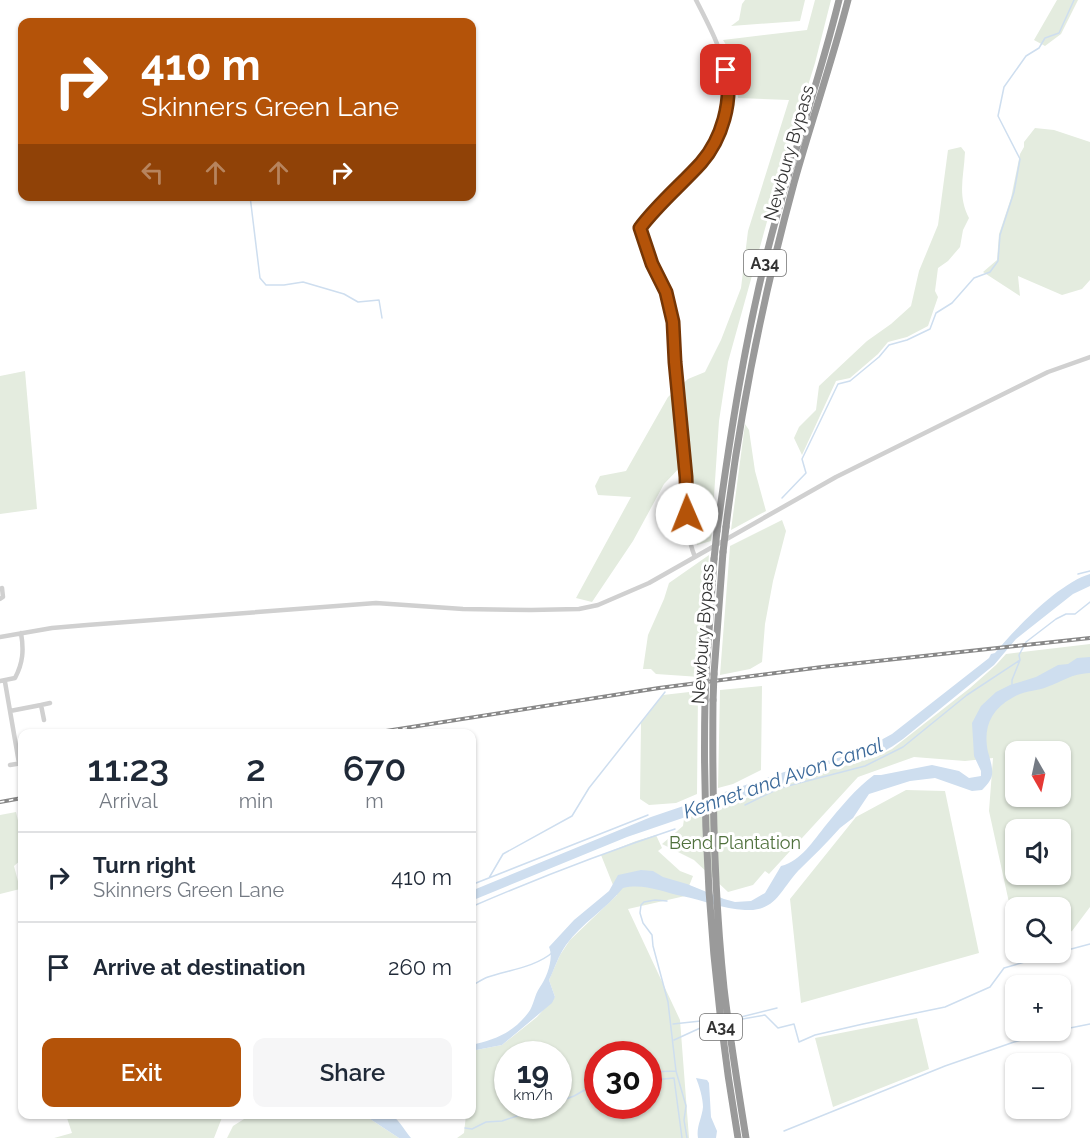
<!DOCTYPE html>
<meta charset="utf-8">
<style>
body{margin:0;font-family:Raleway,sans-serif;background:#f6f6f7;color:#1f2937;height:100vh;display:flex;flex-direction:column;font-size:22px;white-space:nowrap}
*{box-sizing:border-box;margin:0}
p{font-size:20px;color:#747a83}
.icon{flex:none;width:33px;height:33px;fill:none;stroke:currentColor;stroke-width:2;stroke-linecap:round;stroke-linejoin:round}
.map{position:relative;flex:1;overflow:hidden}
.drawer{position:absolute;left:18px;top:729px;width:458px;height:390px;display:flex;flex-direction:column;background:#fff;border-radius:12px;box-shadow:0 2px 4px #0004}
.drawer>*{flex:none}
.guide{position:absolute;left:18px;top:18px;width:458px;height:183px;border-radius:12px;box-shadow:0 2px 4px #0004;background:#b45309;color:#fff;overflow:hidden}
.needle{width:39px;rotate:171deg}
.fabs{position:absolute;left:1005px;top:741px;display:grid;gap:12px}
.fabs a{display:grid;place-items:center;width:66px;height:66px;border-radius:12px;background:#fff;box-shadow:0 2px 4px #0004;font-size:30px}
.speed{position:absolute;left:494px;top:1041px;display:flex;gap:12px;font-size:30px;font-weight:700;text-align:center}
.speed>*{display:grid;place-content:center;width:78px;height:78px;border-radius:50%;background:#fff;box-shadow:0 2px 4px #0004;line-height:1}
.speed small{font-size:15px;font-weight:400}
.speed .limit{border:9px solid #d22;background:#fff;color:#111}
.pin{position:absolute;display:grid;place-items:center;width:51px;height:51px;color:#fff;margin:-26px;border-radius:12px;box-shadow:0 3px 9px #0006}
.me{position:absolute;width:66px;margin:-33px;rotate:359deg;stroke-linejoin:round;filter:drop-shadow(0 0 4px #0008)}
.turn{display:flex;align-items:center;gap:21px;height:126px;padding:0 24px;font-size:27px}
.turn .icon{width:78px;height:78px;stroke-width:2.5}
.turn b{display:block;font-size:42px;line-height:51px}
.lanes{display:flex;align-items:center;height:57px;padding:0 24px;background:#0003;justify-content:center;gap:30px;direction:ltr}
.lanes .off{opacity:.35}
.eta{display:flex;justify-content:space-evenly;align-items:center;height:102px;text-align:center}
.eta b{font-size:36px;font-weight:600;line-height:42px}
.primary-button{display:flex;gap:12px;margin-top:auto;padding:12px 24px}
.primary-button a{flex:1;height:69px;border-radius:12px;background:#b45309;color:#fff;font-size:24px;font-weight:600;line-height:69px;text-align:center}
.primary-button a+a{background:#f6f6f7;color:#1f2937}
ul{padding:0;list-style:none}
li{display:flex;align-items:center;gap:18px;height:90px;padding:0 24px;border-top:2px solid #e0e1e3}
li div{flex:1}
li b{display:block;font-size:22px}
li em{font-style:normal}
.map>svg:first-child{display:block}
.green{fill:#e4ecdf;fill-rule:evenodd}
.water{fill:#cedeef}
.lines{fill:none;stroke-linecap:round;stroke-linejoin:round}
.stream{stroke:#cedeef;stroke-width:1.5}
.minor{stroke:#d0d0d0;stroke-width:4.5}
.highway{stroke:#9a9a9a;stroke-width:7}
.rail-casing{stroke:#888;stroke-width:4}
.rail{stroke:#fff;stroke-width:1.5;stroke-dasharray:4.5;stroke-linecap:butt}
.highway-bridge{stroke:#9a9a9a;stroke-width:7}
.route-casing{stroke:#753606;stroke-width:15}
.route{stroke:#b45309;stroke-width:10}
.labels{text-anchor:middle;stroke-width:6;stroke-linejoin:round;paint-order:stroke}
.shield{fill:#fff;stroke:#707070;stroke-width:1.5}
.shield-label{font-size:16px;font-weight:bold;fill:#333}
.street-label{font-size:18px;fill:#333;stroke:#fff}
.park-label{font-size:18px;fill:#50713d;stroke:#fff}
.water-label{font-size:20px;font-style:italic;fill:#3c6a9a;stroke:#fff}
</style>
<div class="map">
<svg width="1090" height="1138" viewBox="0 0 1090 1138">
<rect width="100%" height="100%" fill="#fff"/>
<!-- green -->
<path class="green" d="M745,0h60l-5,21 -69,5 8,-6 3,-16z
M815,0h16l-16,63 -37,119 -50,180 -9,59 -8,120 -14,4 -4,-17 -7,-67 -22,23 -31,57 -41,61 -16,-4 55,-101 -33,-2 -3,-9 5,-10 26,-5 42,-74 20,-18 17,-7 16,-32 20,-52 7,-57 41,-131 -51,-2 -3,-39 -12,-19 84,-10z
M1057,0h21l-17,34 -16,12 -11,-6z
M1035,128l19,2 36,12v138l-8,9 -20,6 -44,-19 2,20 -37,-24 14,-12 2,-26 12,-36 9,-44 4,-7v-5z
M961,147l4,5c-1,24 -8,43 4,66l-6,12 -3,17 -12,14 -10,7 -3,23 3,6 -10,29 -21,11 -19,5 -10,12 -28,24 -14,3 -34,74 -8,-17 5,-11 17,-17 3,-24 48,-45 24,-17 20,-18 8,-35 19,-46 10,-75z
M25,371l12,138 -37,5v-138z
M745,424l4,6 6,41 11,40 -35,19z
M782,520l4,11 -13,50 -8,43 -3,38 -12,7 -30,6 10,-129z
M709,555l-9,122 -44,-3 -5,-5h-8l5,-34 16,-36 5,-16z
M1090,644v263l-18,24 -11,4 -1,-27h-44l-1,22 -26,-119 4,-53 -28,3 -51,-4 -56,20 -89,97 -4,-3 -12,14 -25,7 -34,-32 -32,-16 21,-18 1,-7 139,-47 53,-15 16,-8 78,-61 26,-23 10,-11zM1016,752h44v44h-44zM1016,830h44v44h-44z
M762,686l-1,84 -28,14 -15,4 2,-98z
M698,691l-1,103 -21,9 -27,2 -9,-6 1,-76 22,-28z
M906,790l39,1 34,162 -178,50 -11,-104 66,-82z
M16,812l6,26v21l-8,7 6,23 -20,5v-79z
M656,835l6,13 -4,3 22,20 13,5 -8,20 -57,13 52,111 9,118h-232l7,-5 2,-18 5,-1v-63l31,-6 35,-28 18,-20 -6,-17 11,-25 10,-15 47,-45 -16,-40 35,-14zM507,1054h51v52h-51zM597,1054h51v52h-51z
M917,1018l12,51 -96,38 -18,-69z
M252,1114l112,1 35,23h-172l6,-12z
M66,1115v-1l157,1 -9,23h-160l18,-5z"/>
<!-- water -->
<path class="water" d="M1090,574v12l-17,8 -57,45 -22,26 -91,74c-15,11 -42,28 -61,21l-24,7 -12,9 -179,61 -156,64v-10l180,-74 157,-53h9l24,-7 8,-5 32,-12 11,-6 97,-76 2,-4 4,-1c21,-25 64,-70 95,-79z
M1090,657v16c-20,1 -26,8 -43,14 -13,5 -22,3 -35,11 -22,12 -29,31 -24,54 2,7 5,16 4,23 -1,6 -6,11 -10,15l-10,1 -37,-13 -25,3 -41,13 -16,24 -13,10c-13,15 -28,29 -42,43 -17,18 -22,41 -53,39 -22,-1 -42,-10 -63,-14 -20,-4 -38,-13 -59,-8 -17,21 -41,35 -57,57 -8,11 -11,23 -17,35l6,17 -3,6 -50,42 -31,6v-6c23,-5 42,-12 57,-32 6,-7 6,-18 12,-26 7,-10 14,-29 9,-40l25,-27 35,-29 9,-16 23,-5 12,1 10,6 24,7 37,15 11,3 16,-1 14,-8 16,-27c20,-5 32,-25 45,-41 14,-17 30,-37 48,-50h7l51,-10 27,6 10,7 12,-2v-5l-7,-15 -2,-33 9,-17 15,-14 14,-7 26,-8 22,-12 10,-1 9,-6z
M696,1078l11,2 2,3 2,34 6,14 -1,7h-18c-2,-11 4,-20 5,-31 0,-9 -4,-22 -7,-29z
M364,1115c34,-1 27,-3 47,23h-12z"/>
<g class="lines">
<!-- stream -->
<path class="stream" d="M250,196l10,82 6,7h18l19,-3 41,12 14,8 21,-2 3,18
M782,498l24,-25 -4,-14 36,-75 12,-3 29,-24 10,-12 18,-5 23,-11 6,-16 16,-10 22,-25 16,-6 8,-11 2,-26 14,-43 6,-33 -22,-43 6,-29 22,-31 13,-8 6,-10 14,-5 15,-33
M1078,574l12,-3
M1012,686v-6l8,-20 -1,-5 7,-13 30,-23 10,-5h9l15,-12
M745,805l35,-17 85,-22 38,-19 64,-52 53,-35
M489,878l14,-24 69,-38 17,-28 76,-96
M471,885l177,-70
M667,901l-12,-1 -11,2 -3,3 -1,8 3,10 9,12 1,11 15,56 8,69 10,35 -2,14 3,18
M471,907c67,-29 135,-55 204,-78
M1060,952l30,-8
M471,986c6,-3 11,-7 17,-9 21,-7 48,-10 65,-25
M737,1018l40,-10
M737,1020l28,-5 13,13 16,-4 5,18 16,-7 48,-11 82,-17 45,-20 14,-19 55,-16
M673,1024l37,-4
M1060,1030l30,-6
M674,1040l35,-16
M649,1072l4,8 21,-2 8,60
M650,1072l26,-1
M558,1102l16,-6 23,-13
M465,1128l7,1 14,-7 16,-1 45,-15
M784,1131l161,-65 69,-24 45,-12"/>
<!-- minor -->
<path class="minor" d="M695,557c-11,-26 -7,-54 -9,-82 -2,-38 -8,-76 -11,-115 -1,-12 0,-24 -2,-36 -3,-35 -27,-63 -33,-96 18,-24 46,-45 63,-68 44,-60 23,-102 -7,-160
M0,589l2,-1 1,9 -3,2
M0,637l52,-9 35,-3 289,-22 87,6 68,1 48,-1 19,-4 51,-22 187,-106 212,-105 42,-15
M0,681l15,-3c8,-15 9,-28 6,-45
M5,682l14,81
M41,705l9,-2
M10,711l31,-6 3,15
M47,732v2
M10,765l12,-2"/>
<!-- highway -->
<path class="highway" d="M726,527c14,-116 37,-230 68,-344 17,-61 38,-121 54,-183
M717,531c13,-96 28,-192 52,-286 21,-83 50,-163 70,-245
M714,674l9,-122
M706,675l8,-116
M713,700c-1,97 1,193 11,288 6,51 14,100 22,150
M705,701c-3,147 8,292 33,437"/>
<!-- rail casing -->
<g class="rail-casing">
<path id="rail" d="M367,734l292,-46 163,-21 268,-29
M0,802l22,-4"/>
</g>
<!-- rail -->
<use href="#rail" class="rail"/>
<!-- highway-bridge -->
<path class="highway-bridge" d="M723,552l3,-25
M714,559l3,-28
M713,700l1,-26
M705,701l1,-26"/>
</g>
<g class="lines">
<!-- route casing -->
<g class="route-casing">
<path id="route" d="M687,514l-1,-37 -11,-115 -2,-40 -7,-30 -14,-28 -12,-36c18,-24 41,-43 61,-65 21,-24 32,-62 25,-93"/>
</g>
<!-- route -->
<use href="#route" class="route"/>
</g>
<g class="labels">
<!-- shield labels -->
<g class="shield">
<rect x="744" y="250" width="42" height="26" rx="4.5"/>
<rect x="700" y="1014" width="42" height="26" rx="4.5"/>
</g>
<g class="shield-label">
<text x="765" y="269">A34</text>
<text x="721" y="1033">A34</text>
</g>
<!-- street labels -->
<g class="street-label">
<text transform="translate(789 153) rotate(-74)" y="6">Newbury Bypass</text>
<text transform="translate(703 634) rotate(-86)" y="6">Newbury Bypass</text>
</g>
<!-- park labels -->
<g class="park-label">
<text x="735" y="849">Bend Plantation</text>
</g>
<!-- water labels -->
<g class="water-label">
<text transform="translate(783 778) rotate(-19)" y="7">Kennet and Avon Canal</text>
</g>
</g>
</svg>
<div class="fabs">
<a><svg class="needle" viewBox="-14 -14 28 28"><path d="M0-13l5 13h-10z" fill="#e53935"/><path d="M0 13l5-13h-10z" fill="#747a83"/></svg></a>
<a><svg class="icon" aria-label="sound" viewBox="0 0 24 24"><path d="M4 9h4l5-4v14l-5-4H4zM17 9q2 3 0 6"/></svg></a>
<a><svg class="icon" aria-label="search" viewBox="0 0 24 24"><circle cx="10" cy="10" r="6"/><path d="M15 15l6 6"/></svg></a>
<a>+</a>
<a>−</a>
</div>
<div class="speed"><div>19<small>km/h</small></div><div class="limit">30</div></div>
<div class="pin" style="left:726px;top:70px;background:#d93025"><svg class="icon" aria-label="arrive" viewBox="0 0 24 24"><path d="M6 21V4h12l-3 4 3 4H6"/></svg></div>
<svg class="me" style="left:687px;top:514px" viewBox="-20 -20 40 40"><circle r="19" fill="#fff"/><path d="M0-13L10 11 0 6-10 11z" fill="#b45309"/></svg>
<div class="guide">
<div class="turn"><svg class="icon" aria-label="right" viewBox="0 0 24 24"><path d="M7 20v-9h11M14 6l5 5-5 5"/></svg><div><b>410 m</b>Skinners Green Lane</div></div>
<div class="lanes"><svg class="icon off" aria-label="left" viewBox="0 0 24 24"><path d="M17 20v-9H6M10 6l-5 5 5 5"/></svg><svg class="icon off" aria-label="ahead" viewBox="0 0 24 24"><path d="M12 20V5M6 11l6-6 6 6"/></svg><svg class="icon off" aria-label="ahead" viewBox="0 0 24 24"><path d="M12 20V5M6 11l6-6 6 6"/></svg><svg class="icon" aria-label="right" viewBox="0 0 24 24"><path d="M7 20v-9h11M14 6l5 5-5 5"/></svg></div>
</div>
<section class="drawer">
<div class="eta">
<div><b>11:23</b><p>Arrival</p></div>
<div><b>2</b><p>min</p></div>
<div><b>670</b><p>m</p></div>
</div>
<ul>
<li><svg class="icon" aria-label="right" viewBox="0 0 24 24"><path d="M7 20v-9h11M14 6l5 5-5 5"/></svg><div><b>Turn right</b><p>Skinners Green Lane</p></div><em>410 m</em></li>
<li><svg class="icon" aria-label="arrive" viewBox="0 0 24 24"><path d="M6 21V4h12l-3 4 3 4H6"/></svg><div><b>Arrive at destination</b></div><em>260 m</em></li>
</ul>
<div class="primary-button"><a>Exit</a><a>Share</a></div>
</section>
</div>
